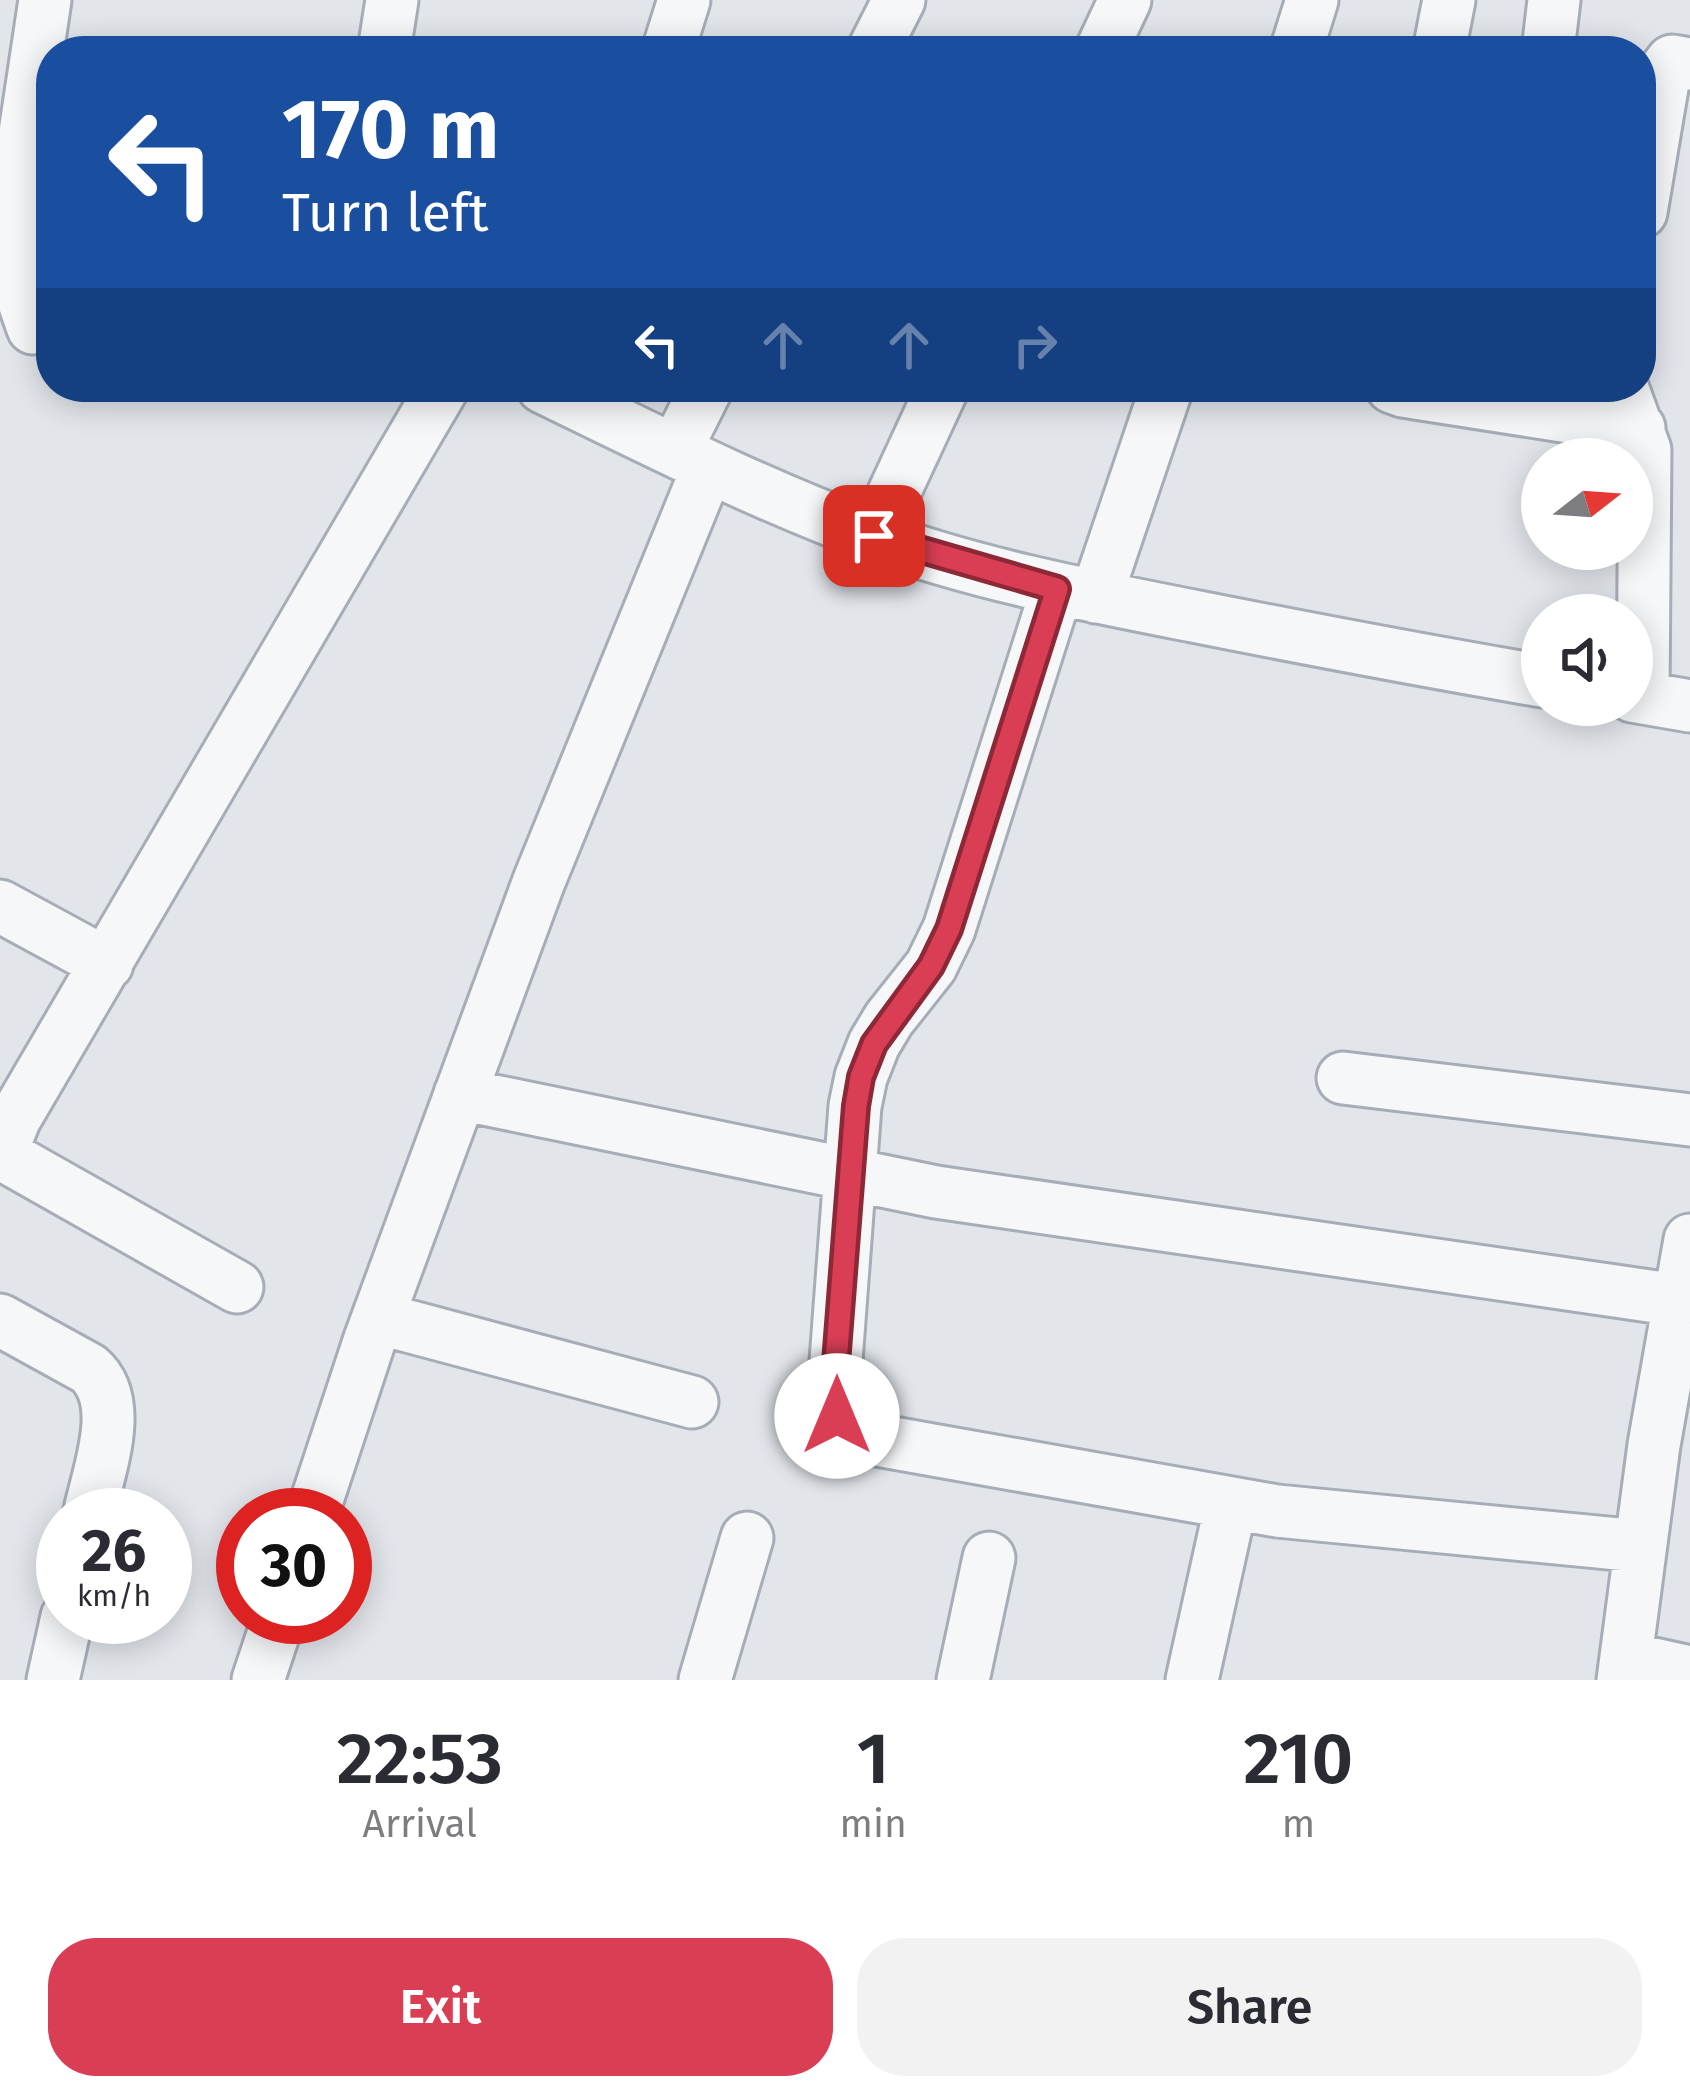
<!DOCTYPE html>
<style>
body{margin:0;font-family:"Fira Sans",sans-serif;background:#f2f2f3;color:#2b2b33;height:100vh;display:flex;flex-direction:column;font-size:45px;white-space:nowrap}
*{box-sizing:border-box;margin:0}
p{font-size:39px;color:#7c7c81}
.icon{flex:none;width:66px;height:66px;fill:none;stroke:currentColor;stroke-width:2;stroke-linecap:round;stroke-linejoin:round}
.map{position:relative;height:1680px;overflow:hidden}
.drawer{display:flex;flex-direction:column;background:#fff;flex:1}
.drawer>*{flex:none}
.top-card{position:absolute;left:36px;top:36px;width:1620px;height:366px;border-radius:48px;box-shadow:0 6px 30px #0003;background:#1a4fa0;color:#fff;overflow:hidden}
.needle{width:78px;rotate:73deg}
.tools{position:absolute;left:1521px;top:438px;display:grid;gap:24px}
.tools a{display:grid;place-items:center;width:132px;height:132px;border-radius:50%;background:#fff;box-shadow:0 6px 30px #0003;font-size:60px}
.speed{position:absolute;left:36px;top:1488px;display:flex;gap:24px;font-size:60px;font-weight:700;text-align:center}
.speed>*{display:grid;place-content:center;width:156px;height:156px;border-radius:50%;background:#fff;box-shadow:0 6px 30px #0003;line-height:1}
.speed small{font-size:30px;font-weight:400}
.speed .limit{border:18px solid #d22;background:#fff;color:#111}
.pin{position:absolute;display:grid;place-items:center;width:102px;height:102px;color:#fff;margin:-51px;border-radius:24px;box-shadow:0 6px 18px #0006}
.me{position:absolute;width:132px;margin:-66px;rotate:0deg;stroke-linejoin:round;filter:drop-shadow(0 0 9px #0008)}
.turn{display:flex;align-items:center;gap:42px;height:252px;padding:0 48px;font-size:54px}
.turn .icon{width:156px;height:156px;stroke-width:2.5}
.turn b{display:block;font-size:84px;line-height:102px}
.lanes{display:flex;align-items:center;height:114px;padding:0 48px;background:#0003;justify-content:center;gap:60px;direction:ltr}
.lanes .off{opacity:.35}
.eta{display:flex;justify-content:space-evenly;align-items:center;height:204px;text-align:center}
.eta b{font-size:72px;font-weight:600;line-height:84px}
.button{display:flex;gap:24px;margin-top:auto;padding:24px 48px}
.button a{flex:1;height:138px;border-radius:48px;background:#d93e55;color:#fff;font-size:48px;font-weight:600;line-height:138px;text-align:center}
.button a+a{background:#f2f2f3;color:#2b2b33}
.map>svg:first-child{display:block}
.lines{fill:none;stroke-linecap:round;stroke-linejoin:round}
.minor-casing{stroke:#a6adb6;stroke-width:57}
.minor{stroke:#f5f7f9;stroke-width:51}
.route-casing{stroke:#8d2837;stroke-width:30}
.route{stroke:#d93e55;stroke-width:21}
</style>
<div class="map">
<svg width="1690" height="1680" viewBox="0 0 1690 1680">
<rect width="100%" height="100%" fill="#e2e6eb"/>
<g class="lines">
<!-- minor casing -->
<g class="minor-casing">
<path id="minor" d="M384,51l8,-51
M668,51l16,-51
M873,51l26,-51
M1101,51l24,-51
M1296,51l16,-51
M1439,51l10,-51
M1548,51l6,-51
M1641,212l24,-142 7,-9 18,3
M33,328c-12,-34 -24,-64 -22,-102l34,-226
M543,387c109,53 218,108 332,150 102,37 211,58 318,79 116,23 232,45 349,65
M1392,387l11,4 236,37
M1622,387l23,63 -2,248
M675,451l32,-64
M874,536l69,-149
M1057,589l-108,340 -18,37 -42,53 -15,25 -13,33 -6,29 -22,295 9,27 12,8 423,75 362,35
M1096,597l71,-210
M1632,696l58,10
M0,906l107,58
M1343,1078l347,42
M460,1094l476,98 741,108
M0,1153l237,134
M0,1155l15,-37 428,-731
M378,1318l314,84
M0,1320l89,49c38,33 9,103 0,146
M312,1515l58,-176 169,-458 169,-414
M1626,1658l64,14
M53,1680l14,-63
M258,1680l21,-63
M705,1680l42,-142
M963,1680l26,-122
M1192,1680l39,-176
M1623,1680l31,-235 36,-205"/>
</g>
<!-- minor -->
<use href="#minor" class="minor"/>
</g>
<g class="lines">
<!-- route casing -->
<g class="route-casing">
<path id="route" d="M837,1416l-4,-15 23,-295 5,-29 13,-33 57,-78 18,-37 108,-340 -183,-53"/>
</g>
<!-- route -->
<use href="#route" class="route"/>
</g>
</svg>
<div class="tools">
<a><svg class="needle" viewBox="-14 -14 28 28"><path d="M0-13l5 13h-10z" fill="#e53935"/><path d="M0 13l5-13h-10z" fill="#7c7c81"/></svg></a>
<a><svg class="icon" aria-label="sound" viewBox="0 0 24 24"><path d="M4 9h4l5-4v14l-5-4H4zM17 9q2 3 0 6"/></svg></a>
</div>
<div class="speed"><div>26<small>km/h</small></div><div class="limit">30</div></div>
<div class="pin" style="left:874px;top:536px;background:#d93025"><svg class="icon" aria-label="arrive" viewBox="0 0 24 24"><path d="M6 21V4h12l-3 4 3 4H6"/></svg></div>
<svg class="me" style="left:837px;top:1416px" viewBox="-20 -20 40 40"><circle r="19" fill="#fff"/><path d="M0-13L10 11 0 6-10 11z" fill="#d93e55"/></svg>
<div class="top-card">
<div class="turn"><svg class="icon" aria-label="left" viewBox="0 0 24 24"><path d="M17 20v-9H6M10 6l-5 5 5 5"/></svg><div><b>170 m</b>Turn left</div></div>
<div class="lanes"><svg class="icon" aria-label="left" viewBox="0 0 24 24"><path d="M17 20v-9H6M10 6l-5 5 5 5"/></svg><svg class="icon off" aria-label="ahead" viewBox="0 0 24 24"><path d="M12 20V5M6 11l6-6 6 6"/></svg><svg class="icon off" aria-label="ahead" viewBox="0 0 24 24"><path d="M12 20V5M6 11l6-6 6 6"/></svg><svg class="icon off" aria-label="right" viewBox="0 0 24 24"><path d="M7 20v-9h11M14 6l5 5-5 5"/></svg></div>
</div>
</div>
<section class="drawer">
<div class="eta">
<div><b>22:53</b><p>Arrival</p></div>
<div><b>1</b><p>min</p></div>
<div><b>210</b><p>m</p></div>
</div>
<div class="button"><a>Exit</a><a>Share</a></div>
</section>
